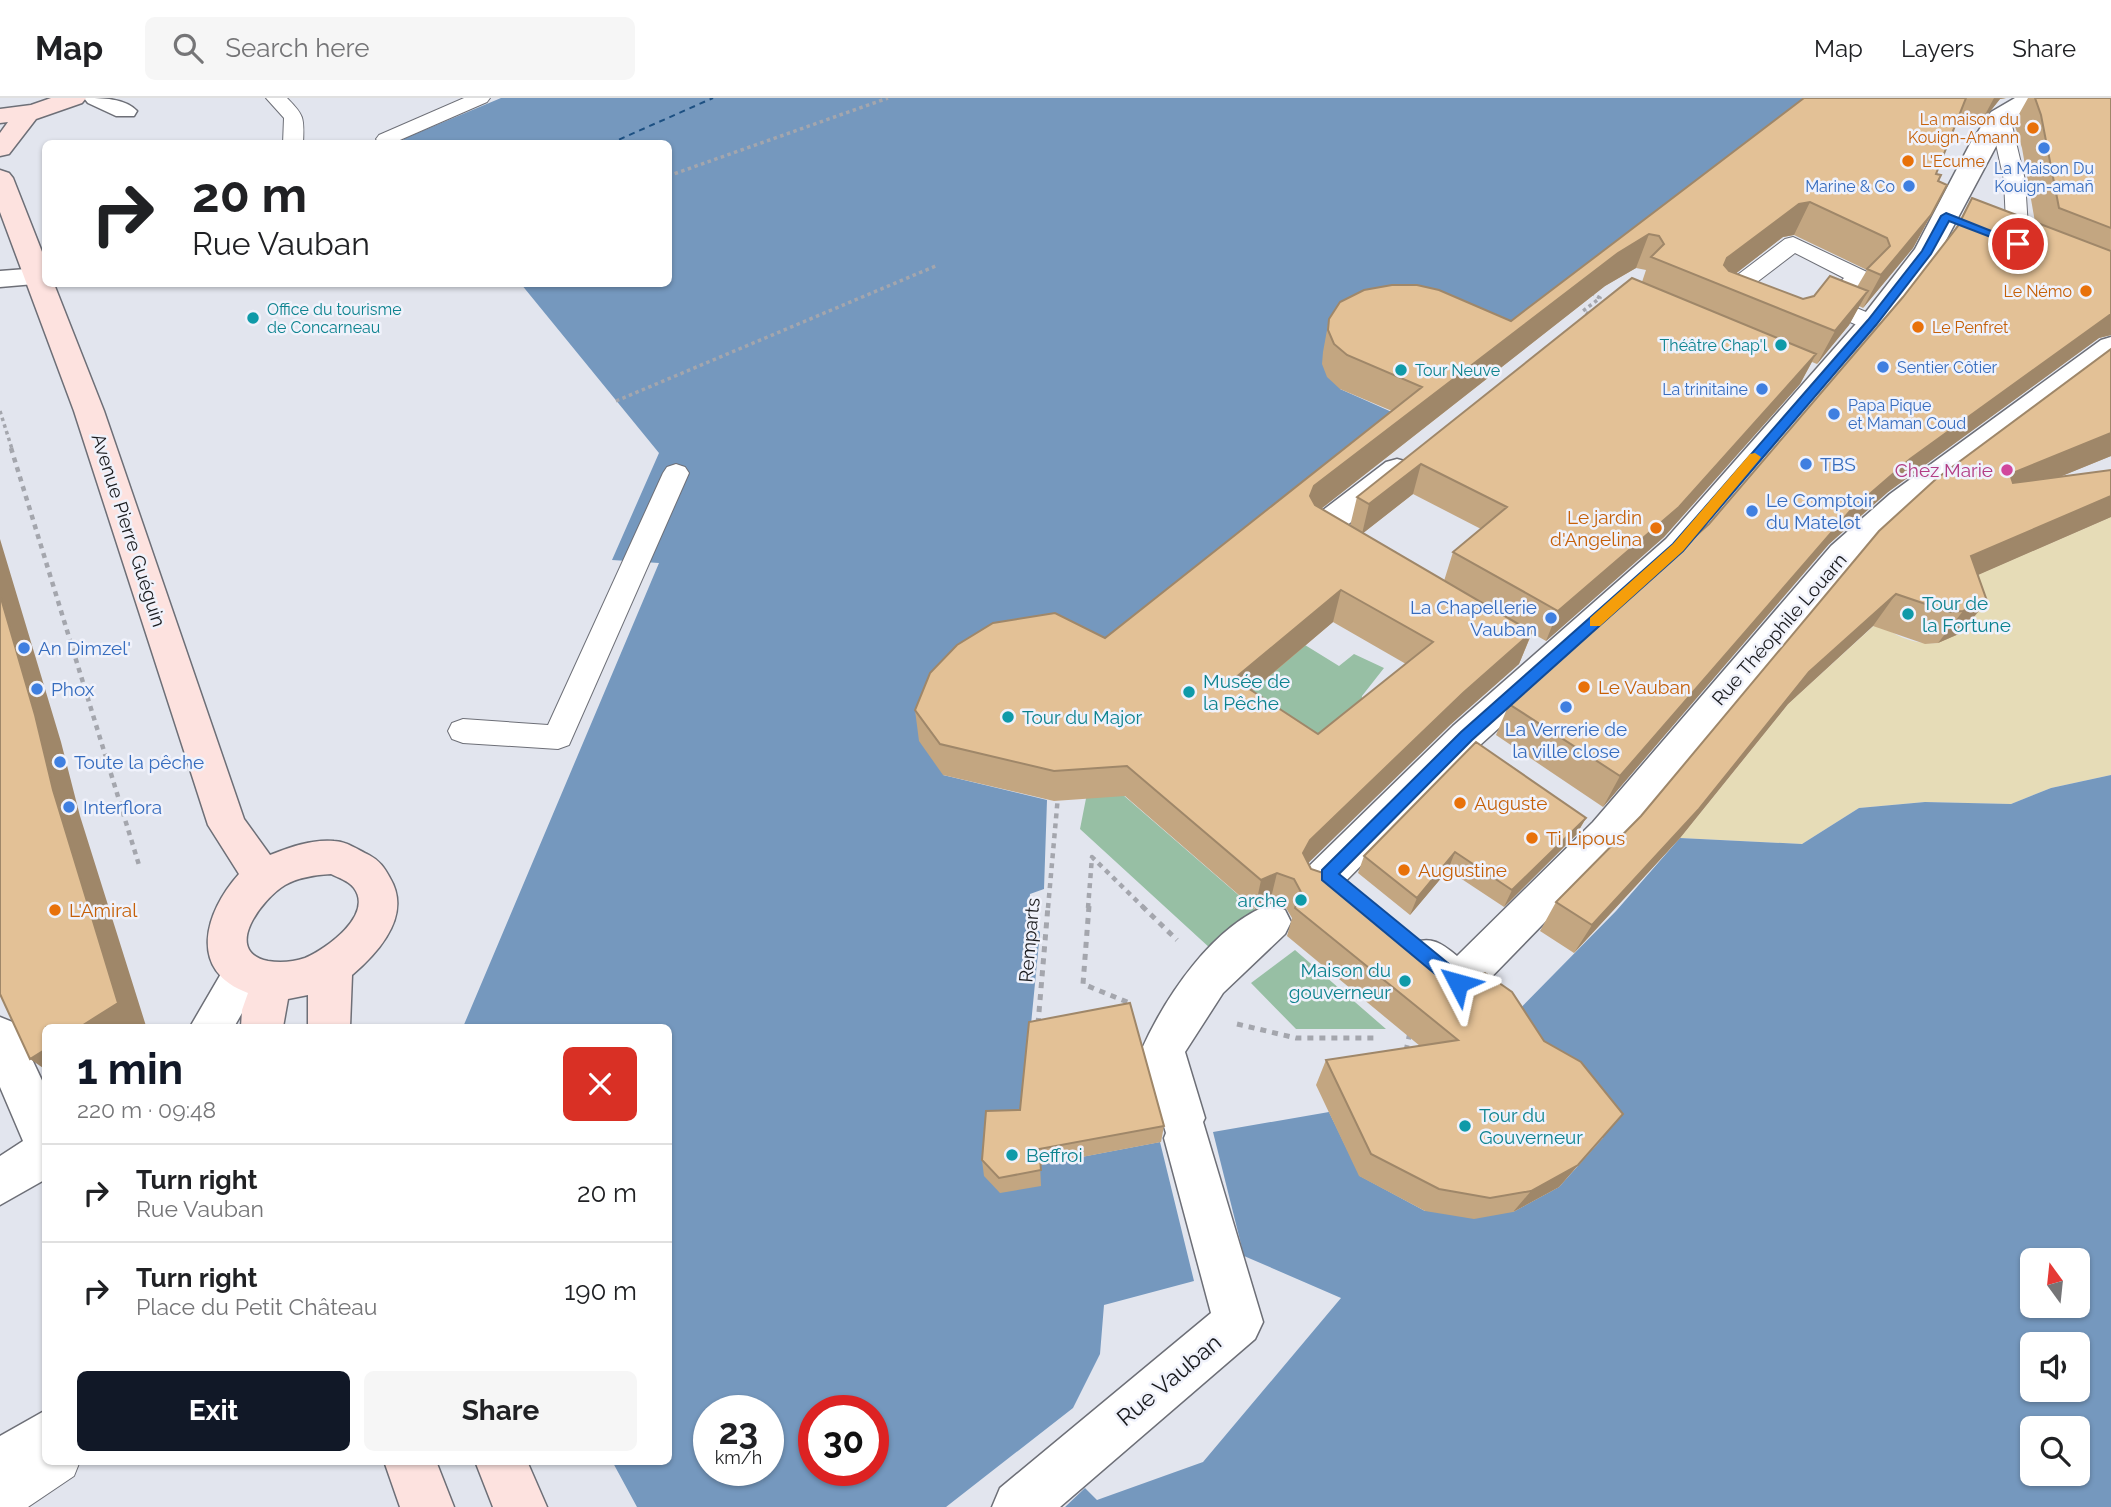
<!DOCTYPE html>
<meta charset="utf-8">
<style>
body{margin:0;font-family:Raleway,sans-serif;background:#f6f6f6;color:#202124;height:100vh;display:flex;flex-direction:column;font-size:26px;white-space:nowrap}
*{box-sizing:border-box;margin:0}
p{font-size:23px;color:#757577}
.icon{flex:none;width:38px;height:38px;fill:none;stroke:currentColor;stroke-width:2;stroke-linecap:round;stroke-linejoin:round}
.map{position:relative;flex:1;overflow:hidden}
.side{position:absolute;left:42px;top:926px;width:630px;height:441px;display:flex;flex-direction:column;background:#fff;border-radius:10px;box-shadow:0 2px 5px #0004}
.side>*{flex:none}
.banner{position:absolute;left:42px;top:42px;width:630px;height:147px;border-radius:10px;box-shadow:0 2px 5px #0004;background:#fff;color:#202124;overflow:hidden}
.needle{width:46px;rotate:345deg}
.fabs{position:absolute;left:2020px;top:1150px;display:grid;gap:14px}
.fabs a{display:grid;place-items:center;width:70px;height:70px;border-radius:10px;background:#fff;box-shadow:0 2px 5px #0004;font-size:35px}
.speed{position:absolute;left:693px;top:1297px;display:flex;gap:14px;font-size:35px;font-weight:700;text-align:center}
.speed>*{display:grid;place-content:center;width:91px;height:91px;border-radius:50%;background:#fff;box-shadow:0 2px 5px #0004;line-height:1}
.speed small{font-size:18px;font-weight:400}
.speed .limit{border:10px solid #d22;background:#fff;color:#111}
.pin{position:absolute;display:grid;place-items:center;width:60px;height:60px;color:#fff;margin:-30px;border:4px solid #fff;border-radius:50%;box-shadow:0 2px 7px #0007}
.me{position:absolute;width:77px;margin:-38px;rotate:309deg;stroke-linejoin:round;filter:drop-shadow(0 0 5px #0008)}
.turn{display:flex;align-items:center;gap:24px;height:147px;padding:0 35px;font-size:32px}
.turn .icon{width:91px;height:91px;stroke-width:2.5}
.turn b{display:block;font-size:49px;line-height:60px}
.round{display:grid;place-items:center;flex:none;width:74px;height:74px;border-radius:10px;background:#f6f6f6}
.summary{display:flex;align-items:center;justify-content:space-between;height:119px;padding:0 35px}
h1{font-size:42px;font-weight:700;line-height:52px;color:#111827}
.primary-button{display:flex;gap:14px;margin-top:auto;padding:14px 35px}
.primary-button a{flex:1;height:80px;border-radius:10px;background:#111827;color:#fff;font-size:28px;font-weight:700;line-height:80px;text-align:center}
.primary-button a+a{background:#f6f6f6;color:#202124}
ul{padding:0;list-style:none}
li{display:flex;align-items:center;gap:21px;height:98px;padding:0 35px;border-top:2px solid #e0e0e0}
li div{flex:1}
li b{display:block;font-size:26px}
li em{font-style:normal}
header{display:flex;align-items:center;gap:42px;box-sizing:border-box;height:98px;padding:0 35px;background:#fff;border-bottom:2px solid #e0e0e0}
header strong{font-size:33px}
nav{display:flex;gap:38px;margin-inline-start:auto;font-size:24px}
.search{width:490px;height:63px;background:#f6f6f6;display:flex;align-items:center;gap:18px;box-sizing:border-box;padding:0 24px;border-radius:10px;color:#757577;font-size:26px}
.map>svg:first-child{display:block}
.green{fill:#97bfa4}
.sand{fill:#e6dcb7}
.water{fill:#7598be;fill-rule:evenodd}
.lines{fill:none;stroke-linecap:round;stroke-linejoin:round}
.ferry{stroke:#1d5082;stroke-width:2;stroke-dasharray:6 5;stroke-linecap:butt}
.lane-casing{stroke:#6d6f77;stroke-width:2}
.street-casing{stroke:#6d6f77;stroke-width:3}
.secondary-casing{stroke:#6d6f77;stroke-width:3}
.path-far2{stroke:#a4a6ad;stroke-width:3.5;stroke-dasharray:3.5 3.5;stroke-linecap:butt}
.path-far1{stroke:#a4a6ad;stroke-width:4.5;stroke-dasharray:5 5;stroke-linecap:butt}
.path{stroke:#a4a6ad;stroke-width:5;stroke-dasharray:6 6;stroke-linecap:butt}
.lane{fill:#fff;fill-rule:evenodd}
.street{fill:#fff;fill-rule:evenodd}
.secondary{fill:#fde2df;fill-rule:evenodd}
.wall{fill:#c3a681;fill-rule:evenodd}
.shaded-wall{fill:#9f8769}
.building{fill:#e3c196;stroke:#9f8769;stroke-width:2;fill-rule:evenodd}
.route{fill:#1a73e8;stroke:#114b97;stroke-width:2}
.slow{fill:#f59e0b}
.food-dot{fill:#e8710a;stroke:#f0f2fb;stroke-width:2.5}
.shop-dot{fill:#3f7fe0;stroke:#f0f2fb;stroke-width:2.5}
.culture-dot{fill:#0f9aa8;stroke:#f0f2fb;stroke-width:2.5}
.hotel-dot{fill:#d1479c;stroke:#f0f2fb;stroke-width:2.5}
.labels{text-anchor:middle;stroke-width:5;stroke-linejoin:round;paint-order:stroke}
.far-food-label{font-size:16px;fill:#c56008;stroke:#f0f2fb;text-anchor:end}
.far-shop-label{font-size:16px;fill:#366cbe;stroke:#f0f2fb;text-anchor:end}
.far-culture-label{font-size:16px;fill:#0d838f;stroke:#f0f2fb;text-anchor:start}
.shop-label{font-size:19px;fill:#366cbe;stroke:#f0f2fb;text-anchor:start}
.hotel-label{font-size:19px;fill:#b23c85;stroke:#f0f2fb;text-anchor:end}
.food-label{font-size:19px;fill:#c56008;stroke:#f0f2fb;text-anchor:start}
.street-label{font-size:19px;fill:#191a1d;stroke:#f0f2fb}
.culture-label{font-size:19px;fill:#0d838f;stroke:#f0f2fb;text-anchor:start}
.near-street-label{font-size:23px;fill:#191a1d;stroke:#f0f2fb}
</style>
<header>
<strong>Map</strong>
<div class="search"><svg class="icon" aria-label="search" viewBox="0 0 24 24"><circle cx="10" cy="10" r="6"/><path d="M15 15l6 6"/></svg>Search here</div>
<nav><a>Map</a><a>Layers</a><a>Share</a></nav>
</header>
<div class="map">
<svg width="2111" height="1409" viewBox="0 0 2111 1409">
<rect width="100%" height="100%" fill="#e2e5ee"/>
<!-- green -->
<path class="green" d="M1305,547l34,21 15,-12 30,14 -22,28 -1,27 -51,42 -81,-55z
M1092,670l166,144 -47,37 -131,-120z
M1295,852l91,79h-90l-45,-46z"/>
<!-- sand -->
<path class="sand" d="M2111,419v258l-60,13 -40,16 -86,-2 -66,6 -57,36 -122,-6 108,-134 90,-82c18,15 36,23 60,21l-5,-49z"/>
<!-- water -->
<path class="water" d="M501,0h1330l-331,256 -160,35 72,32 -469,354 104,25 -3,89 -14,5 -3,28 13,10 -19,195 18,38 121,-23 34,139 -90,24 -4,49 -27,54 -127,99h-309l-25,-46h56v-434h-205l196,-464 -47,-3 47,-107 -138,-169h147v-140h-261l-4,-5zM709,1312h59v60h-59zM814,1312h59v60h-59z
M2111,677v732h-1046l20,-19 12,12 106,-38 138,-164 -97,-42 -31,-124 116,-20 31,64 65,35 88,1 46,-25 44,-49 -101,-111 114,-116 64,-73 122,6 57,-36 66,-6 86,2 40,-16zM2032,1162h45v46h-45zM2032,1246h45v46h-45zM2032,1330h45v46h-45z"/>
<g class="lines">
<!-- ferry -->
<path class="ferry" d="M609,46l104,-46"/>
<!-- lane casing -->
<g class="lane-casing">
<path id="lane" d="M266,0h21c18,18 17,20 16,46h-20l1,-26z
M464,0h26l-3,4 -94,41h-14l-3,-4 3,-4z
M2000,13l10,6 15,63 4,64 -11,7 -11,-7 -3,-64 -14,-63z
M1793,139l74,35 3,5 -25,26 35,15 4,5 -4,5h-16l-42,-18 -3,-5 25,-27 -49,-25 -55,42 6,6 -3,5c-10,2 -25,0 -31,-9l3,-5 70,-53z
M676,366l9,3 4,6 -120,272 -11,4 -95,-6 -11,-4 -4,-8 4,-8 11,-4 85,6 115,-252 4,-6z
M46,1347v16h34l-6,15 -46,31h-28v-32z"/>
</g>
<!-- street casing -->
<g class="street-casing">
<path id="street" d="M84,0c18,0 41,0 53,13l-3,5h-18l-28,-13z
M2015,0h35c-7,10 -30,14 -41,24l-72,135 -55,72 -192,226 -211,191 -147,149 -14,5 -14,-5 -6,-12 6,-12 149,-145 213,-187 196,-222 53,-68 56,-107 20,-30z
M39,170l7,1v14l-46,4v-16z
M2111,239v23l-199,150 -57,52 -234,282 -148,152 -15,6c-22,-8 -42,-25 -52,-46l6,-13c20,-7 29,0 45,13l136,-134 238,-276 59,-52 211,-154z
M1397,361l11,3 5,7 -5,7 -63,51 19,10 5,8 -5,8c-20,6 -48,-7 -58,-25l4,-8 76,-58z
M1271,806l14,6 6,12 -6,12 -62,59 -38,59 20,66 -2,4 60,200 -8,17 -195,168h-68l8,-19 211,-175 -47,-175 2,-5 -25,-82c24,-54 72,-126 130,-147z
M244,856l15,6 6,13 -31,54h-44l39,-67z
M0,919l15,6 31,66v90l-46,26v-49l23,-15 -23,-54z
M46,1312v51h8l-35,24 -19,7v-56z"/>
</g>
<!-- secondary casing -->
<g class="secondary-casing">
<path id="secondary" d="M51,0h35l-4,5 -46,16 -27,35 -9,2v-23l8,-11 -8,1v-14l31,-4z
M0,72l9,3 4,5 33,84v22h8l50,127 140,408 26,36c20,-8 42,-16 64,-14 12,0 24,9 35,14 11,6 15,12 21,23 22,37 -10,73 -38,97l-2,52h-42v-32l-20,4 -5,28h-42l1,-17 6,-17c-61,-22 -43,-81 -9,-119l-31,-49 -134,-414 -74,-199zM331,776c8,4 18,7 23,14 20,27 -28,61 -49,70 -12,4 -25,5 -37,3 -47,-10 -5,-63 17,-76 14,-8 30,-10 46,-11z
M384,1363h52l18,46h-54z
M475,1363h52l20,46h-54z"/>
</g>
<!-- path-far2 -->
<path class="path-far2" d="M668,78l220,-78
M1591,195l9,5 -17,13 8,4
M616,303l322,-136
M0,313l12,38"/>
<!-- path-far1 -->
<path class="path-far1" d="M11,350l128,417
M1048,810l10,-112
M1088,810l4,-51 52,51"/>
<!-- path -->
<path class="path" d="M1089,808l-6,78 49,20
M1142,808l35,34
M1038,926l10,-118
M1237,926l59,14h78
M1406,953l4,-19"/>
<!-- lane -->
<use href="#lane" class="lane"/>
<!-- street -->
<use href="#street" class="street"/>
<!-- secondary -->
<use href="#secondary" class="secondary"/>
</g>
<!-- wall -->
<path class="wall" d="M1804,0h202l-6,1 -20,25 -20,-11 -24,61 2,7 -7,34 -18,33 -50,60 -4,-2 -10,19 -32,39 -5,-2 -12,22 -136,153 -118,104 -14,-8 -13,31 -68,60 -143,139 3,6 144,102 89,70 79,73 -64,73 -46,25 -39,7 -49,-8 -66,-35 -43,-91 10,-25 94,-14 -133,-110 5,-18 -6,-10 -16,-6 -15,7 -130,-113 -71,5 -111,-26 -24,-34 -4,-31 190,-72 287,-227 -52,-22 -13,-12 -5,-13 1,-12 6,-33 182,2zM1794,137l73,35 -10,17 -54,12 -68,-25 48,-37zM1636,170l10,2 -4,12 -285,215 -7,29 -29,-17 284,-223zM1413,396l68,35 -28,23 -9,29 -81,-48zM1333,524l73,42 -88,70 -66,-43z
M2028,0h83v237l-12,3 -211,154 -59,52 -226,263 -107,-72 13,-31 200,-180 194,-227 49,-63 20,-36 63,24 -13,-74 -8,-25z
M2111,251v107l-52,21 52,-7v47l-134,58 -16,58 -23,10 -13,1 -52,-18 -85,78 -108,134 -106,115 -34,-22 16,-29z
M1586,720l-10,17 -72,72 -56,-37 -38,45 -52,-42 6,-17z
M1164,1028l-3,16 -121,23 1,21 -41,7 -16,-17 -2,-16z"/>
<!-- shaded-wall -->
<path class="shaded-wall" d="M1994,0h12l-6,1 -20,25z
M1810,104l-16,33 -11,2 -62,48 -5,-2 11,-25 72,-54z
M1931,117l-18,33 -50,60 18,-33z
M1649,136l-13,34 -31,18 -297,233 2,-23 4,-10 304,-233z
M1868,193l-19,34 -32,39 18,-33z
M2111,216v21l-12,3 -211,154 -59,52 -226,263 17,-31 230,-265 60,-52z
M1816,256l-16,30 -136,153 -118,104 12,-30z
M2111,335v23l-125,51 24,-33z
M1421,366l-8,30 -51,40 7,-30z
M2111,398v21l-165,72 25,-33z
M0,441l61,203 19,74 66,210 -2,1h-64l-27,-237 -53,-195z
M1341,492l-8,32 -104,88 5,-31z
M1896,496l-23,32 -85,78 -108,134 -106,115 18,-28 217,-253z
M1987,503l-26,32 -23,10 25,-32z
M1532,534l-13,32 -68,60 -149,145 1,-16 7,-13 153,-147z
M1586,720l-10,17 -72,72 8,-17z
M1455,754l-7,18 -38,45 7,-17z
M1277,775l-7,29 -15,7 6,-29z
M46,951v21l-16,-11z
M1623,1016l-64,73 -46,25 18,-21z"/>
<!-- building -->
<path class="building" d="M1804,0h162l-30,76 5,1 -3,6 9,4 -16,30 -50,60 -14,-6 23,-23 -3,-8 -77,-36 -11,2 -72,54 -3,7 5,6 74,28 11,-3 16,-20 38,15 -33,40 -184,-74 13,-13 -5,-8 -10,-2 -31,19 -304,233 -4,10 5,9 217,127 -69,61 -153,147 -7,13 8,16 15,5 8,-3 121,100 16,7 14,-5 27,19 32,49 37,21 42,52 -45,51 -47,26 -41,7 -51,-9 -68,-35 -45,-94 132,-20 -163,-132 6,-16 -7,-13 -17,-6 -16,7 -134,-114 -73,5 -114,-27 -25,-34 15,-37 27,-28 36,-22 62,-10 50,25 317,-251 -75,-32 -13,-11 -6,-14 1,-11 11,-17 24,-12 28,-5h25l22,5 72,31zM1341,492l92,52 -115,92 -84,-55z
M2035,0h76v130l-52,-20 -18,-93z
M1972,100l139,53v63l-201,145 -60,52 -230,265 -111,-72 200,-180 194,-227 55,-71z
M1632,180l184,76 -137,153 -121,104 -105,-59 54,-45 -86,-43 -52,40 -12,-7z
M2111,251v84l-101,41 3,9 98,-13v26l-140,60 16,45 -24,10 -14,1 -53,-18 -87,78 -110,137 -107,116 -36,-23 85,-86 238,-285 57,-52z
M0,497l35,120 18,75 65,213 -38,24h-34v22l-16,10 -30,-65z
M1476,644l110,76 -74,72 -57,-38 -38,46 -53,-42z
M1130,905l34,123 -125,23 2,21 -42,8 -17,-18 4,-49 34,-1 9,-88z"/>
<!-- route -->
<path class="route" d="M1946,115l78,31 -10,2 -65,-25 -18,33 -55,71 -193,226 -211,189 -133,134 126,103 2,6 -2,5h-13l-130,-108v-10l139,-138 212,-188 195,-224 54,-69 19,-35z"/>
<!-- slow -->
<path class="slow" d="M1755,355l6,4 -2,3 -76,91 -83,75h-10v-8l83,-74 77,-90z"/>
<!-- markers -->
<g class="food-dot">
<circle cx="2033" cy="30" r="7"/>
<circle cx="1908" cy="63" r="7"/>
<circle cx="2086" cy="193" r="7"/>
<circle cx="1918" cy="229" r="7"/>
<circle cx="1656" cy="430" r="7"/>
<circle cx="1584" cy="589" r="7"/>
<circle cx="1460" cy="705" r="7"/>
<circle cx="1532" cy="740" r="7"/>
<circle cx="1404" cy="772" r="7"/>
<circle cx="55" cy="812" r="7"/>
</g>
<g class="shop-dot">
<circle cx="2044" cy="50" r="7"/>
<circle cx="1909" cy="88" r="7"/>
<circle cx="1883" cy="269" r="7"/>
<circle cx="1762" cy="291" r="7"/>
<circle cx="1834" cy="316" r="7"/>
<circle cx="1806" cy="366" r="7"/>
<circle cx="1752" cy="413" r="7"/>
<circle cx="1551" cy="520" r="7"/>
<circle cx="24" cy="550" r="7"/>
<circle cx="37" cy="591" r="7"/>
<circle cx="1566" cy="609" r="7"/>
<circle cx="60" cy="664" r="7"/>
<circle cx="69" cy="709" r="7"/>
</g>
<g class="culture-dot">
<circle cx="253" cy="220" r="7"/>
<circle cx="1781" cy="247" r="7"/>
<circle cx="1401" cy="272" r="7"/>
<circle cx="1908" cy="516" r="7"/>
<circle cx="1189" cy="594" r="7"/>
<circle cx="1008" cy="619" r="7"/>
<circle cx="1301" cy="802" r="7"/>
<circle cx="1405" cy="883" r="7"/>
<circle cx="1465" cy="1028" r="7"/>
<circle cx="1012" cy="1057" r="7"/>
</g>
<circle class="hotel-dot" cx="2007" cy="372" r="7"/>
<g class="labels">
<!-- far-food labels -->
<g class="far-food-label">
<text x="2019" y="27">La maison du<tspan x="2019" dy="18">Kouign-Amann</tspan></text>
<text x="1922" y="69" text-anchor="start">L'Ecume</text>
<text x="2072" y="199">Le Némo</text>
<text x="1932" y="235" text-anchor="start">Le Penfret</text>
</g>
<!-- far-shop labels -->
<g class="far-shop-label">
<text x="2044" y="76" text-anchor="middle">La Maison Du<tspan x="2044" dy="18">Kouign-amañ</tspan></text>
<text x="1895" y="94">Marine &amp; Co</text>
<text x="1897" y="275" text-anchor="start">Sentier Côtier</text>
<text x="1748" y="297">La trinitaine</text>
<text x="1848" y="313" text-anchor="start">Papa Pique<tspan x="1848" dy="18">et Maman Coud</tspan></text>
</g>
<!-- far-culture labels -->
<g class="far-culture-label">
<text x="267" y="217">Office du tourisme<tspan x="267" dy="18">de Concarneau</tspan></text>
<text x="1767" y="253" text-anchor="end">Théâtre Chap'l</text>
<text x="1415" y="278">Tour Neuve</text>
</g>
<!-- shop labels -->
<g class="shop-label">
<text x="1820" y="373">TBS</text>
<text x="1766" y="409">Le Comptoir<tspan x="1766" dy="22">du Matelot</tspan></text>
<text x="1537" y="516" text-anchor="end">La Chapellerie<tspan x="1537" dy="22">Vauban</tspan></text>
<text x="38" y="557">An Dimzel'</text>
<text x="51" y="598">Phox</text>
<text x="1566" y="638" text-anchor="middle">La Verrerie de<tspan x="1566" dy="22">la ville close</tspan></text>
<text x="74" y="671">Toute la pêche</text>
<text x="83" y="716">Interflora</text>
</g>
<!-- hotel labels -->
<g class="hotel-label">
<text x="1993" y="379">Chez Marie</text>
</g>
<!-- food labels -->
<g class="food-label">
<text x="1642" y="426" text-anchor="end">Le jardin<tspan x="1642" dy="22">d'Angelina</tspan></text>
<text x="1598" y="596">Le Vauban</text>
<text x="1474" y="712">Auguste</text>
<text x="1546" y="747">Ti Lipous</text>
<text x="1418" y="779">Augustine</text>
<text x="69" y="819">L'Amiral</text>
</g>
<!-- street labels -->
<g class="street-label">
<text transform="translate(129 432) rotate(72)" y="7">Avenue Pierre Guéguin</text>
<text transform="translate(1779 531) rotate(-49)" y="7">Rue Théophile Louarn</text>
<text transform="translate(1029 842) rotate(-85)" y="7">Remparts</text>
</g>
<!-- culture labels -->
<g class="culture-label">
<text x="1922" y="512">Tour de<tspan x="1922" dy="22">la Fortune</tspan></text>
<text x="1203" y="590">Musée de<tspan x="1203" dy="22">la Pêche</tspan></text>
<text x="1022" y="626">Tour du Major</text>
<text x="1287" y="809" text-anchor="end">arche</text>
<text x="1391" y="879" text-anchor="end">Maison du<tspan x="1391" dy="22">gouverneur</tspan></text>
<text x="1479" y="1024">Tour du<tspan x="1479" dy="22">Gouverneur</tspan></text>
<text x="1026" y="1064">Beffroi</text>
</g>
<!-- near-street labels -->
<g class="near-street-label">
<text transform="translate(1169 1282) rotate(-40)" y="8">Rue Vauban</text>
</g>
</g>
</svg>
<div class="fabs">
<a><svg class="needle" viewBox="-14 -14 28 28"><path d="M0-13l5 13h-10z" fill="#e53935"/><path d="M0 13l5-13h-10z" fill="#757577"/></svg></a>
<a><svg class="icon" aria-label="sound" viewBox="0 0 24 24"><path d="M4 9h4l5-4v14l-5-4H4zM17 9q2 3 0 6"/></svg></a>
<a><svg class="icon" aria-label="search" viewBox="0 0 24 24"><circle cx="10" cy="10" r="6"/><path d="M15 15l6 6"/></svg></a>
</div>
<div class="speed"><div>23<small>km/h</small></div><div class="limit">30</div></div>
<div class="pin" style="left:2018px;top:146px;background:#d93025"><svg class="icon" aria-label="arrive" viewBox="0 0 24 24"><path d="M6 21V4h12l-3 4 3 4H6"/></svg></div>
<svg class="me" style="left:1458px;top:885px" viewBox="-20 -20 40 40"><path d="M0-17L14 15 0 8-14 15z" fill="#1a73e8" stroke="#fff" stroke-width="4"/></svg>
<div class="banner">
<div class="turn"><svg class="icon" aria-label="right" viewBox="0 0 24 24"><path d="M7 20v-9h11M14 6l5 5-5 5"/></svg><div><b>20 m</b>Rue Vauban</div></div>
</div>
<section class="side">
<div class="summary"><div><h1>1 min</h1><p>220 m · 09:48</p></div><a class="round" style="background:#d93025;color:#fff"><svg class="icon" aria-label="close" viewBox="0 0 24 24"><path d="M6 6l12 12M18 6L6 18"/></svg></a></div>
<ul>
<li><svg class="icon" aria-label="right" viewBox="0 0 24 24"><path d="M7 20v-9h11M14 6l5 5-5 5"/></svg><div><b>Turn right</b><p>Rue Vauban</p></div><em>20 m</em></li>
<li><svg class="icon" aria-label="right" viewBox="0 0 24 24"><path d="M7 20v-9h11M14 6l5 5-5 5"/></svg><div><b>Turn right</b><p>Place du Petit Château</p></div><em>190 m</em></li>
</ul>
<div class="primary-button"><a>Exit</a><a>Share</a></div>
</section>
</div>
